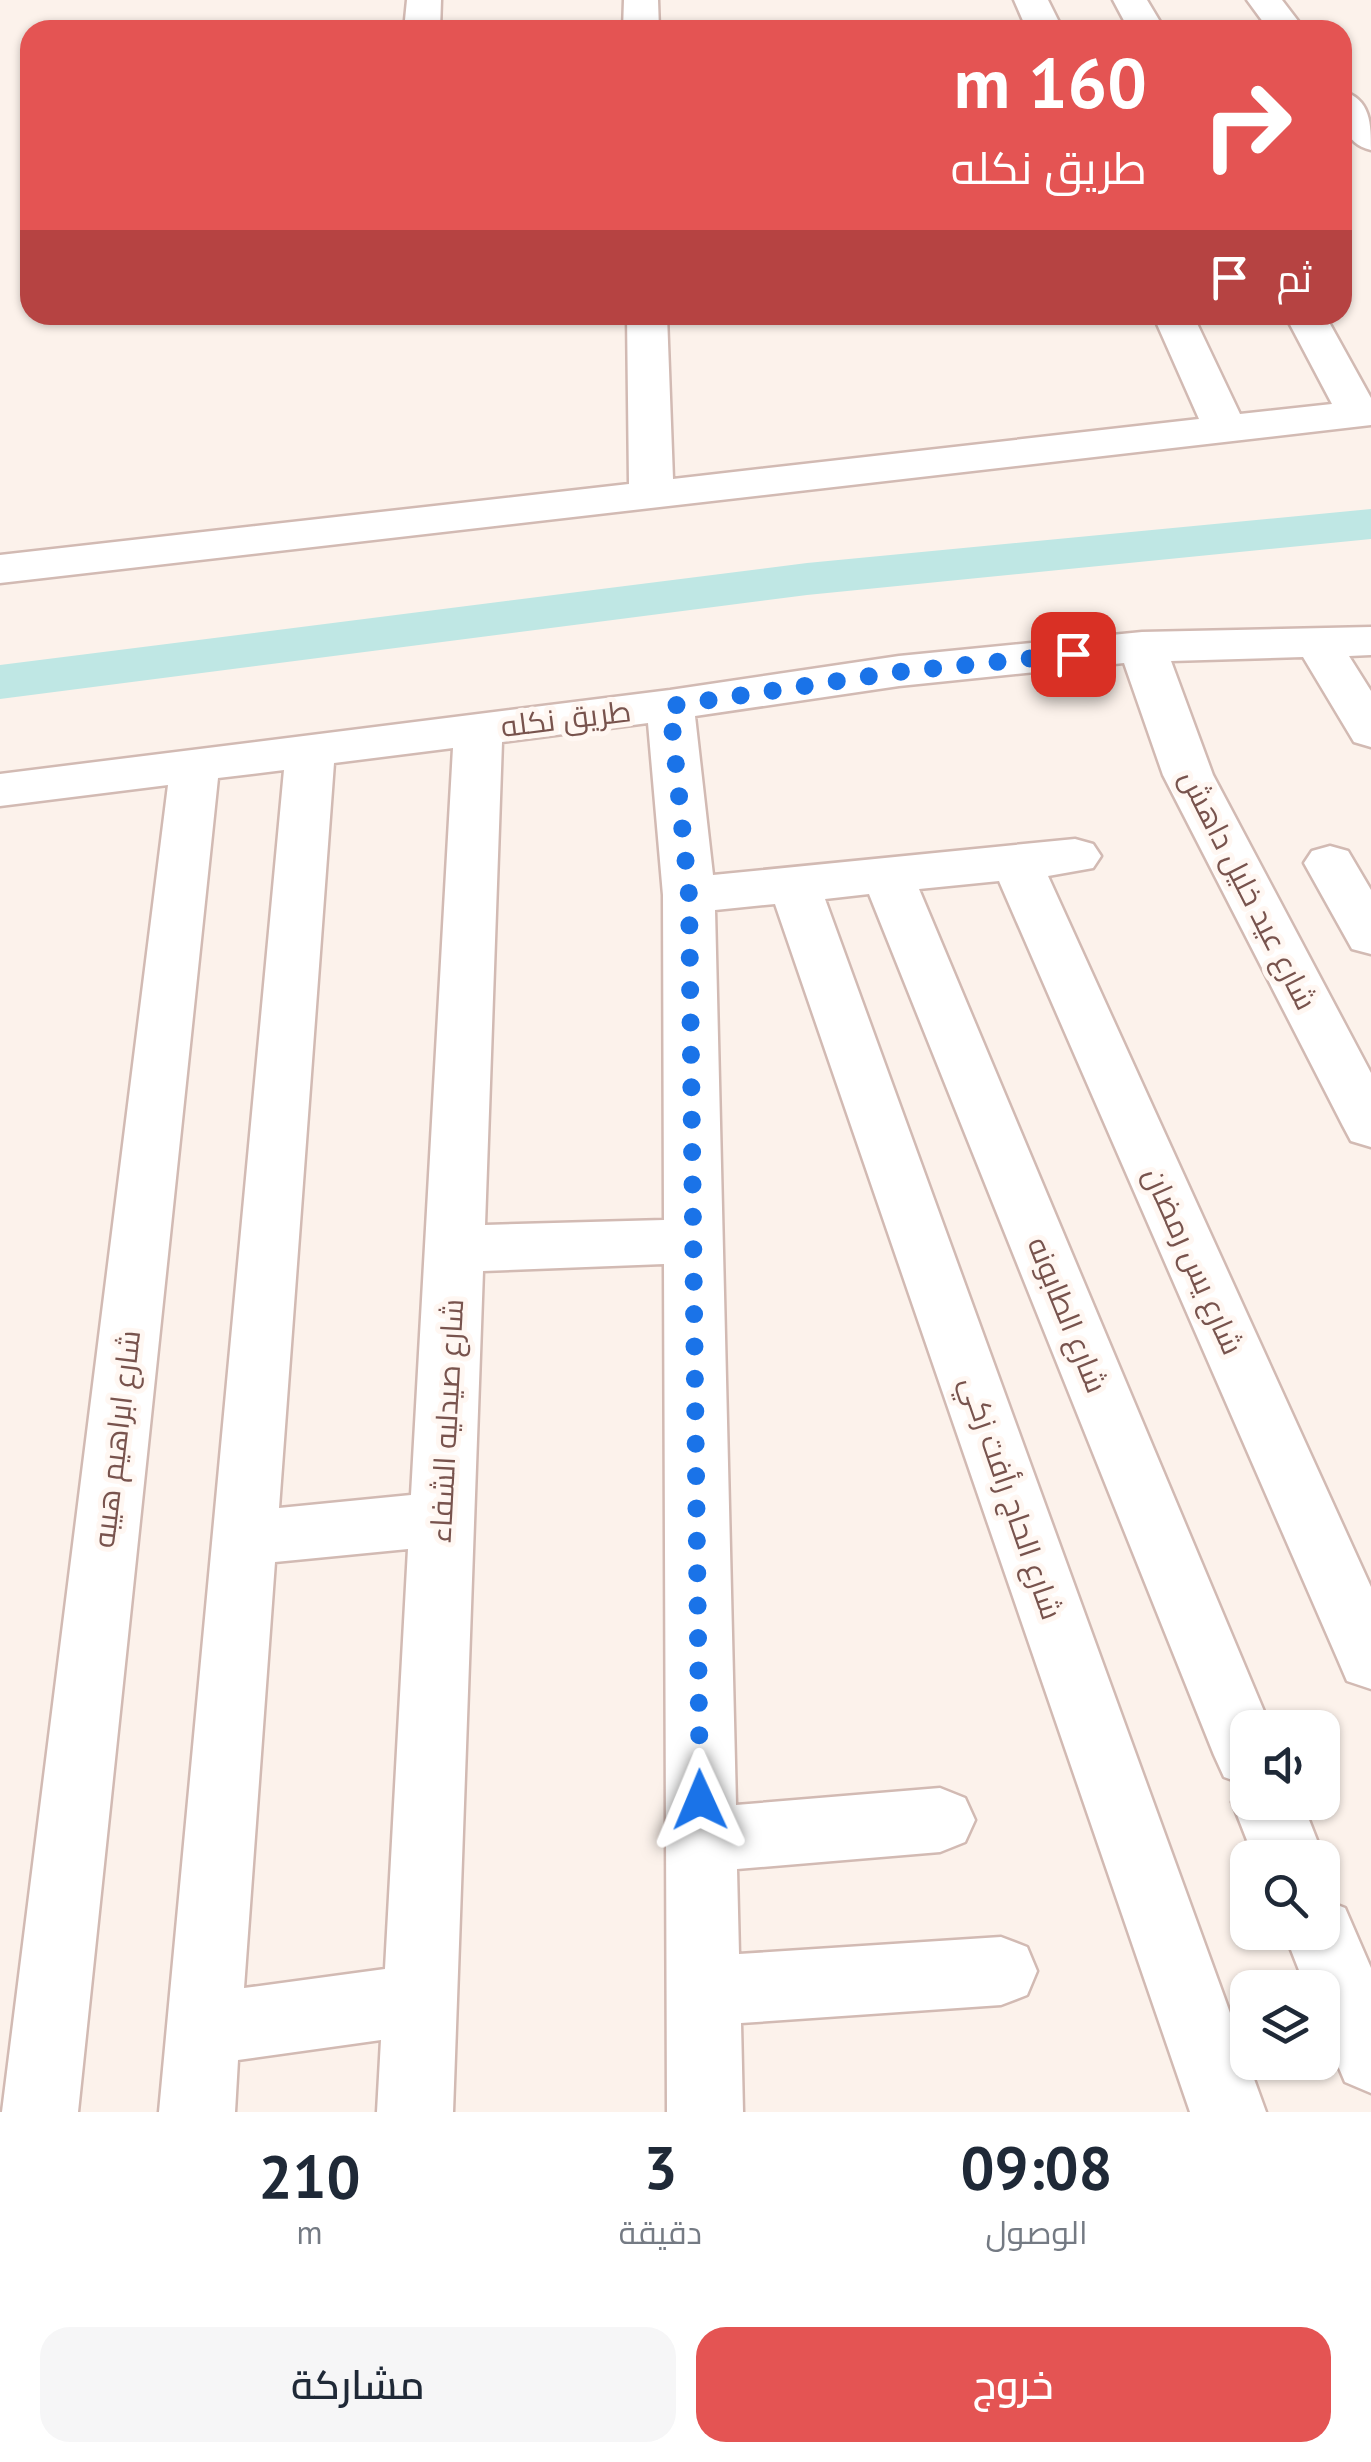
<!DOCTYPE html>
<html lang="ar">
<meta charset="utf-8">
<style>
body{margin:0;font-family:"PT Sans",Cairo,sans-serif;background:#f6f6f7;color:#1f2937;direction:rtl;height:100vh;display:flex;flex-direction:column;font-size:38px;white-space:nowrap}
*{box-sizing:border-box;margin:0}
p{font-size:32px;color:#747a83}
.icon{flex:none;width:55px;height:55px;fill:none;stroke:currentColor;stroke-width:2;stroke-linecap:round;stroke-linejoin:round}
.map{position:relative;height:2112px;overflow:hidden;direction:ltr}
.drawer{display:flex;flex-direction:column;background:#fff;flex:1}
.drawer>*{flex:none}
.guide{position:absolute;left:20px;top:20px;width:1332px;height:305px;border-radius:30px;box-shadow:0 2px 8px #0004;direction:rtl;background:#e45453;color:#fff;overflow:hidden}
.controls{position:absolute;left:1230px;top:1710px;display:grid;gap:20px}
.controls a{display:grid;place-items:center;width:110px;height:110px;border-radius:20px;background:#fff;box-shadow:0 2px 8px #0004;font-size:50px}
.pin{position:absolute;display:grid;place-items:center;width:85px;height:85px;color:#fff;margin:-42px;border-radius:20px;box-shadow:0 5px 15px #0006}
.me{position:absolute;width:110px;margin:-55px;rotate:359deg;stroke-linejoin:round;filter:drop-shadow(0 0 8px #0008)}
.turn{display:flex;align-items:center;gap:35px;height:210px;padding:0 40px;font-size:45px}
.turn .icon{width:130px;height:130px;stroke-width:2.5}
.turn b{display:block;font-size:70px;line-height:85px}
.then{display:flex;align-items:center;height:95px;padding:0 40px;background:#0003;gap:20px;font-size:38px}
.eta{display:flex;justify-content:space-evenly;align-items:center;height:170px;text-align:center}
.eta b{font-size:60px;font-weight:600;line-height:70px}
.cta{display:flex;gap:20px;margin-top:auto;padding:20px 40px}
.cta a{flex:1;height:115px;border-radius:30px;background:#e45453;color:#fff;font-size:40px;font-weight:600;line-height:115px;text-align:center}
.cta a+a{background:#f6f6f7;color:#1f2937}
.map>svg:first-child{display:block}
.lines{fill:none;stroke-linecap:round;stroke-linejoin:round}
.canal{fill:#bfe7e4;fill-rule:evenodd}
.street-casing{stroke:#d2bab3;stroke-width:5}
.street{fill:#fff;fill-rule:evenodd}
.route{stroke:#1a73e8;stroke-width:18;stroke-dasharray:0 32.4}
.labels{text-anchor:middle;stroke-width:10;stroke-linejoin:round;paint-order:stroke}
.street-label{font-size:30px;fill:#78534d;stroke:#fff7f2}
</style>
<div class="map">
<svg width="1371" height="2112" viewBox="0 0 1371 2112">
<rect width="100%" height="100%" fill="#fcf2eb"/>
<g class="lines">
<!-- canal -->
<path class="canal" d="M1371,509v30l-564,56 -807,104v-34l807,-102z"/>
<!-- street casing -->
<g class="street-casing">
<path id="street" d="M407,0h34l-1,30h-36z
M624,0h34l1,30h-36z
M1014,0h34l15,30h-36z
M1113,0h34l18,30h-36z
M1247,0h35l23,30h-36z
M1342,91c29,8 29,33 29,59 -30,-7 -29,-33 -29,-59z
M627,315h40l6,164 526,-60 -46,-104h40l47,99 92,-10 -47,-89h40l46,83v27l-1371,158v-28l629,-71z
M1371,627v28l-22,1 22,35v56l-17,-5 -51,-85 -132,4 42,114 158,298v74l-20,-6 -8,-15 -180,-351 -39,-112 -225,23 -204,30 18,159 362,-36 18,5 8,12 -8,12 -45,8 323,711v102l-24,-8 -9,-21 -339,-779 -80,8 352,839h-23v74h54l22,56 -2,4v-4h-68l-22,-56 9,-19 -17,-6 -10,-22 -345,-861 -44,5 441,1213h-76l-415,-1208 -60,6 21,895 204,-17 25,10 10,22 -10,22 -25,10 -203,17 2,85 262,-17 26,10 10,24 -10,24 -26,10 -260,18 2,89h-76l-3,-848 -181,7 -30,841h-76l4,-72 -143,20 -3,52h-76l125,-1342 -66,8 -140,1334h-76l166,-1327 -168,21v-32l670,-84 229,-34 243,-24zM648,723l15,172 1,325 -179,5 17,-483zM453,748l-42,747 -132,13 55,-745zM408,1549l-23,420 -141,19 31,-426z
M1330,846l18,5 23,39v64l-19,-5 -48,-86 8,-12z
M1322,1899l23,9 26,60v125l-26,-11 -23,-54v-40h-16l-22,-56h38z"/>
</g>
<!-- street -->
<use href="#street" class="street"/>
</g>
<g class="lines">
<!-- route -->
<path class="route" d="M700,1800l-11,-905 -19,-189 228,-34 175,-18"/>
</g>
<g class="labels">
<!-- street labels -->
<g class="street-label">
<text transform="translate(566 719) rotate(-7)" y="10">طريق نكله</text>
<text transform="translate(1248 890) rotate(63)" y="10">شارع عيد خليل داهش</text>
<text transform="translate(1193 1261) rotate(66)" y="10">شارع يس رمضان</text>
<text transform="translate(1067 1315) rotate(68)" y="10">شارع الطابونه</text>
<text transform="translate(447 1421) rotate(-87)" y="10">شارع صيدليه الشفاء</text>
<text transform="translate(117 1439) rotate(-83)" y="10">شارع ابراهيم هيبه</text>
<text transform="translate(1011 1498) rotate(71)" y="10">شارع الحاج رأفت زكي</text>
</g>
</g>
</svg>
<div class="controls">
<a><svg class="icon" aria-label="sound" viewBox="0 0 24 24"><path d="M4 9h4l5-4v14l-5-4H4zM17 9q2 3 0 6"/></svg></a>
<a><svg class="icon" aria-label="search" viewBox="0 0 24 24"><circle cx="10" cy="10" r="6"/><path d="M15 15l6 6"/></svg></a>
<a><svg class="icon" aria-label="layers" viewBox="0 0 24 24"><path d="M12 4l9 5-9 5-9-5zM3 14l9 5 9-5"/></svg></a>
</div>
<div class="pin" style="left:1073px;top:654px;background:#d93025"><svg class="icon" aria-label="arrive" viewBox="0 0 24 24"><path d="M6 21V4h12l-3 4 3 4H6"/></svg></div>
<svg class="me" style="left:700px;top:1800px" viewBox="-20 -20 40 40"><path d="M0-17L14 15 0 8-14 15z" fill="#1a73e8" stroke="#fff" stroke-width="4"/></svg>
<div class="guide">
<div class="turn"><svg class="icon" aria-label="right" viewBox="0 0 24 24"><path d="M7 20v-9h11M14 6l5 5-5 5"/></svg><div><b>160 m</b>طريق نكله</div></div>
<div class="then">ثم<svg class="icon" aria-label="arrive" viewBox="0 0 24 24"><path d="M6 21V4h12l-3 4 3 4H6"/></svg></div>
</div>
</div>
<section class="drawer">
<div class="eta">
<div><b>09:08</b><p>الوصول</p></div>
<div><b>3</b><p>دقيقة</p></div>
<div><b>210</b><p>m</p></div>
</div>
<div class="cta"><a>خروج</a><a>مشاركة</a></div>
</section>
